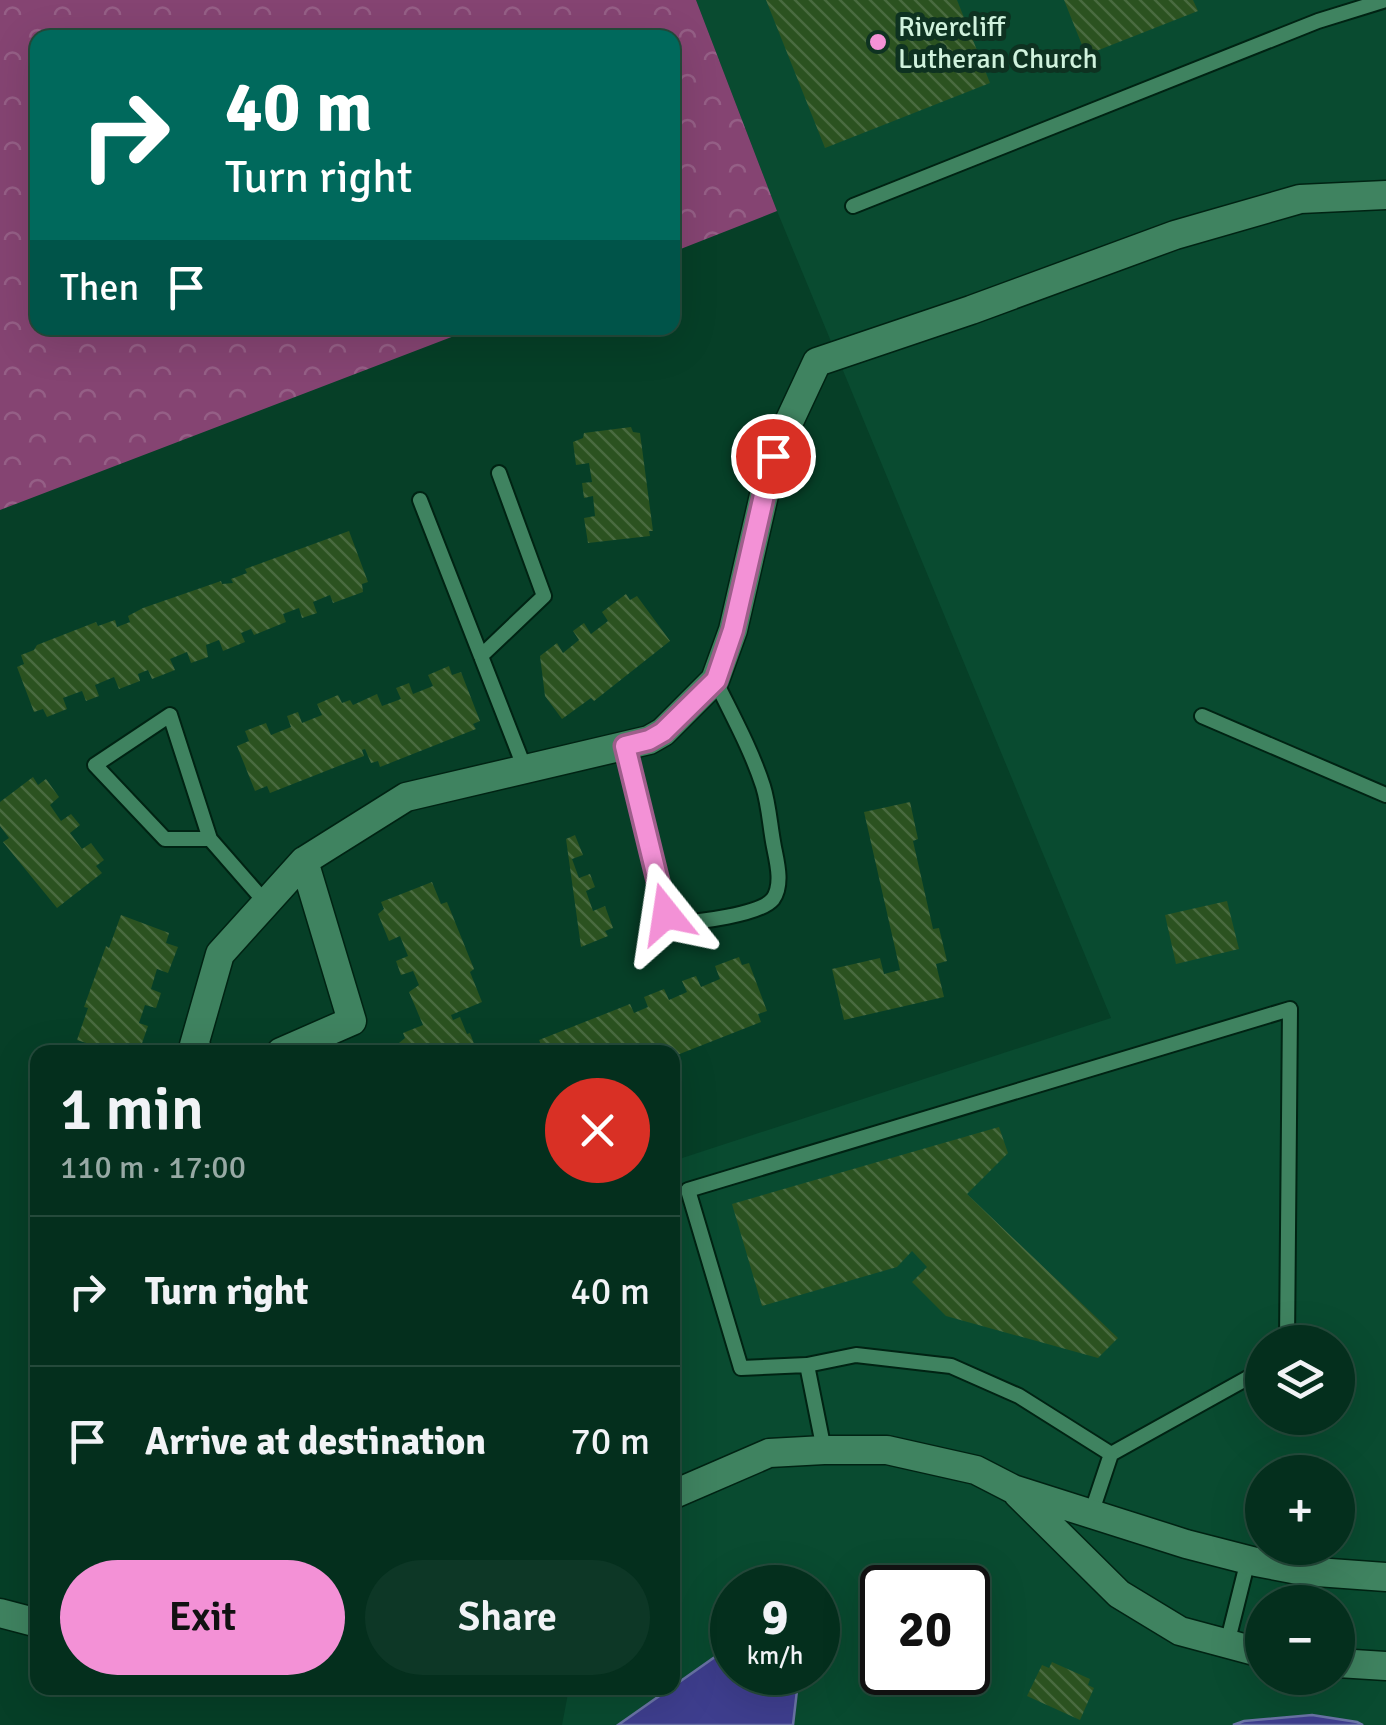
<!DOCTYPE html>
<meta charset="utf-8">
<style>
body{margin:0;font-family:Signika,sans-serif;background:#0d3726;color:#f1f3f6;height:100vh;display:flex;flex-direction:column;font-size:38px;white-space:nowrap}
*{box-sizing:border-box;margin:0}
p{font-size:32px;color:#97a9a4}
.icon{flex:none;width:55px;height:55px;fill:none;stroke:currentColor;stroke-width:2;stroke-linecap:round;stroke-linejoin:round}
.map{position:relative;flex:1;overflow:hidden}
.side{position:absolute;left:30px;top:1045px;width:650px;height:650px;display:flex;flex-direction:column;background:#042f1d;border-radius:20px;box-shadow:0 10px 40px #0002,0 0 0 2px #254a3b}
.side>*{flex:none}
.top-card{position:absolute;left:30px;top:30px;width:650px;height:305px;border-radius:20px;box-shadow:0 10px 40px #0002,0 0 0 2px #254a3b;background:#00695c;color:#fff;overflow:hidden}
.buttons{position:absolute;left:1245px;top:1325px;display:grid;gap:20px}
.buttons a{display:grid;place-items:center;width:110px;height:110px;border-radius:50%;background:#042f1d;box-shadow:0 10px 40px #0002,0 0 0 2px #254a3b;font-size:50px}
.speed{position:absolute;left:710px;top:1565px;display:flex;gap:20px;font-size:50px;font-weight:700;text-align:center}
.speed>*{display:grid;place-content:center;width:130px;height:130px;border-radius:50%;background:#042f1d;box-shadow:0 10px 40px #0002,0 0 0 2px #254a3b;line-height:1}
.speed small{font-size:25px;font-weight:400}
.speed .limit{border:5px solid #111;border-radius:15px;background:#fff;color:#111}
.pin{position:absolute;display:grid;place-items:center;width:85px;height:85px;color:#fff;margin:-42px;border:5px solid #fff;border-radius:50%;box-shadow:0 2px 10px #0007}
.me{position:absolute;width:110px;margin:-55px;rotate:345deg;stroke-linejoin:round;filter:drop-shadow(0 0 8px #0008)}
.turn{display:flex;align-items:center;gap:35px;height:210px;padding:0 30px;font-size:45px}
.turn .icon{width:130px;height:130px;stroke-width:2.5}
.turn b{display:block;font-size:70px;line-height:85px}
.then{display:flex;align-items:center;height:95px;padding:0 30px;background:#0003;gap:20px;font-size:38px}
.round{display:grid;place-items:center;flex:none;width:105px;height:105px;border-radius:52px;background:#0d3726}
.head{display:flex;align-items:center;justify-content:space-between;height:170px;padding:0 30px}
h1{font-size:60px;font-weight:600;line-height:75px}
.button{display:flex;gap:20px;margin-top:auto;padding:20px 30px}
.button a{flex:1;height:115px;border-radius:60px;background:#f391d6;color:#111;font-size:40px;font-weight:600;line-height:115px;text-align:center}
.button a+a{background:#0d3726;color:#f1f3f6}
ul{padding:0;list-style:none}
li{display:flex;align-items:center;gap:30px;height:150px;padding:0 30px;border-top:2px solid #254a3b}
li div{flex:1}
li b{display:block;font-size:38px}
li em{font-style:normal}
.map>svg:first-child{display:block}
.built{fill:#094b30;fill-rule:evenodd}
.forest{fill:url(#forest-crowns)}
.water{fill:#3e3e8e;stroke:#6a74a6;stroke-width:2.5}
.building{fill:url(#building-back-hatch)}
.lines{fill:none;stroke-linecap:round;stroke-linejoin:round}
.lane-casing{stroke:#002313;stroke-width:18}
.street-casing{stroke:#002313;stroke-width:31}
.lane{stroke:#3f8360;stroke-width:14}
.street{stroke:#3f8360;stroke-width:28}
.route-casing{stroke:#9e5e8b;stroke-width:25}
.route{stroke:#f391d6;stroke-width:18}
.poi-dot{fill:#f391d6;stroke:#0e3221;stroke-width:4}
.labels{text-anchor:middle;stroke-width:10;stroke-linejoin:round;paint-order:stroke}
.poi-label{font-size:28px;fill:#d0f2dd;stroke:#0e3221;text-anchor:start}
</style>
<div class="map">
<svg width="1386" height="1725" viewBox="0 0 1386 1725">
<defs>
<pattern id="forest-crowns" width="20" height="18" patternUnits="userSpaceOnUse" patternTransform="scale(2.5)"><rect width="20" height="18" fill="#854472"/><path d="M2 6a3 3 0 1 1 6 0M12 15a3 3 0 1 1 6 0" fill="none" stroke="#955f86"/></pattern>
<pattern id="building-back-hatch" width="6" height="6" patternUnits="userSpaceOnUse" patternTransform="scale(2.5)"><rect width="6" height="6" fill="#2b5220"/><path d="M-1 5l2 2M0 0l6 6M5-1l2 2" fill="none" stroke="#496b40"/></pattern>
</defs>
<rect width="100%" height="100%" fill="#063f27"/>
<!-- built -->
<path class="built" d="M696,0h690v1725h-824l7,-37h103l1,-527 438,-143 -334,-807zM1262,1342h76v76h-76zM1262,1472h76v76h-76zM732,1588h86v84h-86zM882,1588h86v84h-86zM1262,1602h76v76h-76z"/>
<!-- forest -->
<path class="forest" d="M0,0h696l81,211 -104,41 -1,-214h-634v290h437l-475,182z"/>
<!-- water -->
<path class="water" d="M732,1645v27l67,1 -6,52h-175z
M1312,1715l45,7 6,3h-130l11,-4z"/>
<!-- building -->
<path class="building" d="M766,0h191l33,83 -165,65z
M1064,0h129l5,11 -112,44z
M631,427l2,5 7,1 13,98h-4l1,5 -62,7 -4,-25 11,-2 -2,-20 -9,2 -2,-15 10,-1 -3,-19 -13,2 -3,-23 10,-4 1,-5z
M349,531l19,51 -6,2 1,8 -30,11 -3,-8 -17,7 4,11 -15,5 -3,-10 -16,6 3,8 -32,13 -3,-6 -10,4 4,9 -22,9 -4,-11 -13,5 2,12 -17,6 -4,-11 -17,7 5,11 -23,9 -4,-9 -10,4 2,7 -21,8 -5,-12 -19,8 4,11 -13,5 -4,-10 -19,7 4,11 -20,8 -4,-8 -9,3 -17,-45 7,-3 -3,-9 13,-5 3,-5 59,-23 2,4 17,-6 2,7 13,-5 -2,-6 15,-8 78,-27 1,3 11,-1 -2,-4 16,-6 -2,-4z
M626,594l4,6 7,-4 33,45 -76,60 -3,-3 -29,21 -17,-23 -5,-40 17,-13 6,10 16,-13 -6,-9 11,-8 7,11 17,-13 -6,-9z
M449,666l3,9 9,-3 19,49 -7,3 3,5 -96,38 -2,-6 -7,2 -6,-14 -3,1 2,6 -94,37 -3,-7 -12,5 -18,-45 12,-5 -4,-10 21,-8 5,12 20,-8 -4,-11 11,-4 4,11 20,-8 -5,-11 21,-9 4,8 8,-3 3,5 24,-11 5,12 19,-7 -5,-11 13,-5 4,11 20,-8 -5,-11z
M33,777l5,8 8,-6 13,18 -9,8 11,16 10,-7 9,11 -10,8 12,16 9,-6 13,17 -8,6 6,7 -45,35 -54,-66 6,-4 -9,-12v-24z
M910,802l8,37 -5,2 20,88 6,-1 8,33 -11,3 8,33 -100,23 -12,-51 48,-11 4,16 16,-4 -36,-158z
M575,835l8,20 -11,4 7,19 11,-4 5,13 -9,4 7,20 12,-5 8,22 -8,3 3,5 -27,11 -15,-108z
M432,882l9,22 6,-2 27,67 -4,3 12,30 -31,13 2,5 7,-3 7,17 3,-1 7,19h-74l-4,-9 6,-5 -2,-5 20,-8 -14,-33 10,-7 -6,-14 -12,4 -5,-14 12,-5 -8,-20 -11,5 -11,-27 6,-5 -3,-7z
M1227,901l12,48 -63,15 -11,-49z
M121,915l48,18 -3,10 12,4 -10,26 -11,-4 -6,20 10,4 -5,15 -11,-3 -6,18 9,3 -9,26h-25l-37,-12 11,-32 -4,-1 22,-61 3,2z
M739,957l3,8 7,-2 18,48 -9,3 3,8 -89,35v-5h-128l-5,-12 91,-36 4,9 14,-6 -4,-10 20,-8 5,11 18,-8 -5,-11 14,-5 5,11 19,-8 -5,-13z
M999,1127l9,26 -41,41 151,144 -20,20 -152,-42 -34,-34 15,-15 -15,-16 -15,16 -135,39 -30,-102z
M1052,1662l38,17 -2,6 6,3 -14,32 -53,-24 15,-31 7,3z"/>
<g class="lines">
<!-- lane casing -->
<g class="lane-casing">
<path id="lane" d="M853,206l465,-185 68,-21
M420,500l105,269
M481,656l63,-60 -45,-123
M1202,716l184,79
M625,746l41,168 11,9c20,-1 83,-8 96,-24 10,-14 4,-37 1,-52 -4,-20 -5,-42 -11,-61 -12,-37 -31,-71 -48,-106
M210,839h-45l-70,-74 75,-50 40,124 56,64
M807,1365l17,85
M1111,1454l-92,-58 -68,-30 -95,-11 -49,10 -66,3 -53,-178 602,-181 -3,333
M1091,1514l20,-60 151,-84
M1227,1644l21,-84"/>
</g>
<!-- street casing -->
<g class="street-casing">
<path id="street" d="M199,1052l-5,-7 26,-91 84,-93 102,-64 243,-57 14,-8 52,-52 18,-50 40,-174 44,-94 154,-52 204,-75 125,-36 86,-4
M281,1052l71,-31 -48,-160
M1018,1494l101,100 61,37 82,22
M672,1495l97,-42 55,-3h63l89,20 37,19 173,55 70,18 47,9 83,6
M0,1613l38,10
M1338,1663l48,3"/>
</g>
<!-- lane -->
<use href="#lane" class="lane"/>
<!-- street -->
<use href="#street" class="street"/>
</g>
<g class="lines">
<!-- route casing -->
<g class="route-casing">
<path id="route" d="M666,914l-41,-168 24,-6 14,-8 53,-52 17,-50 40,-174"/>
</g>
<!-- route -->
<use href="#route" class="route"/>
</g>
<!-- markers -->
<circle class="poi-dot" cx="878" cy="42" r="10"/>
<g class="labels">
<!-- poi labels -->
<g class="poi-label">
<text x="898" y="36">Rivercliff<tspan x="898" dy="32">Lutheran Church</tspan></text>
</g>
</g>
</svg>
<div class="buttons">
<a><svg class="icon" aria-label="layers" viewBox="0 0 24 24"><path d="M12 4l9 5-9 5-9-5zM3 14l9 5 9-5"/></svg></a>
<a>+</a>
<a>−</a>
</div>
<div class="speed"><div>9<small>km/h</small></div><div class="limit">20</div></div>
<div class="pin" style="left:773px;top:456px;background:#d93025"><svg class="icon" aria-label="arrive" viewBox="0 0 24 24"><path d="M6 21V4h12l-3 4 3 4H6"/></svg></div>
<svg class="me" style="left:666px;top:914px" viewBox="-20 -20 40 40"><path d="M0-17L14 15 0 8-14 15z" fill="#f391d6" stroke="#fff" stroke-width="4"/></svg>
<div class="top-card">
<div class="turn"><svg class="icon" aria-label="right" viewBox="0 0 24 24"><path d="M7 20v-9h11M14 6l5 5-5 5"/></svg><div><b>40 m</b>Turn right</div></div>
<div class="then">Then<svg class="icon" aria-label="arrive" viewBox="0 0 24 24"><path d="M6 21V4h12l-3 4 3 4H6"/></svg></div>
</div>
<section class="side">
<div class="head"><div><h1>1 min</h1><p>110 m · 17:00</p></div><a class="round" style="background:#d93025;color:#fff"><svg class="icon" aria-label="close" viewBox="0 0 24 24"><path d="M6 6l12 12M18 6L6 18"/></svg></a></div>
<ul>
<li><svg class="icon" aria-label="right" viewBox="0 0 24 24"><path d="M7 20v-9h11M14 6l5 5-5 5"/></svg><div><b>Turn right</b></div><em>40 m</em></li>
<li><svg class="icon" aria-label="arrive" viewBox="0 0 24 24"><path d="M6 21V4h12l-3 4 3 4H6"/></svg><div><b>Arrive at destination</b></div><em>70 m</em></li>
</ul>
<div class="button"><a>Exit</a><a>Share</a></div>
</section>
</div>
